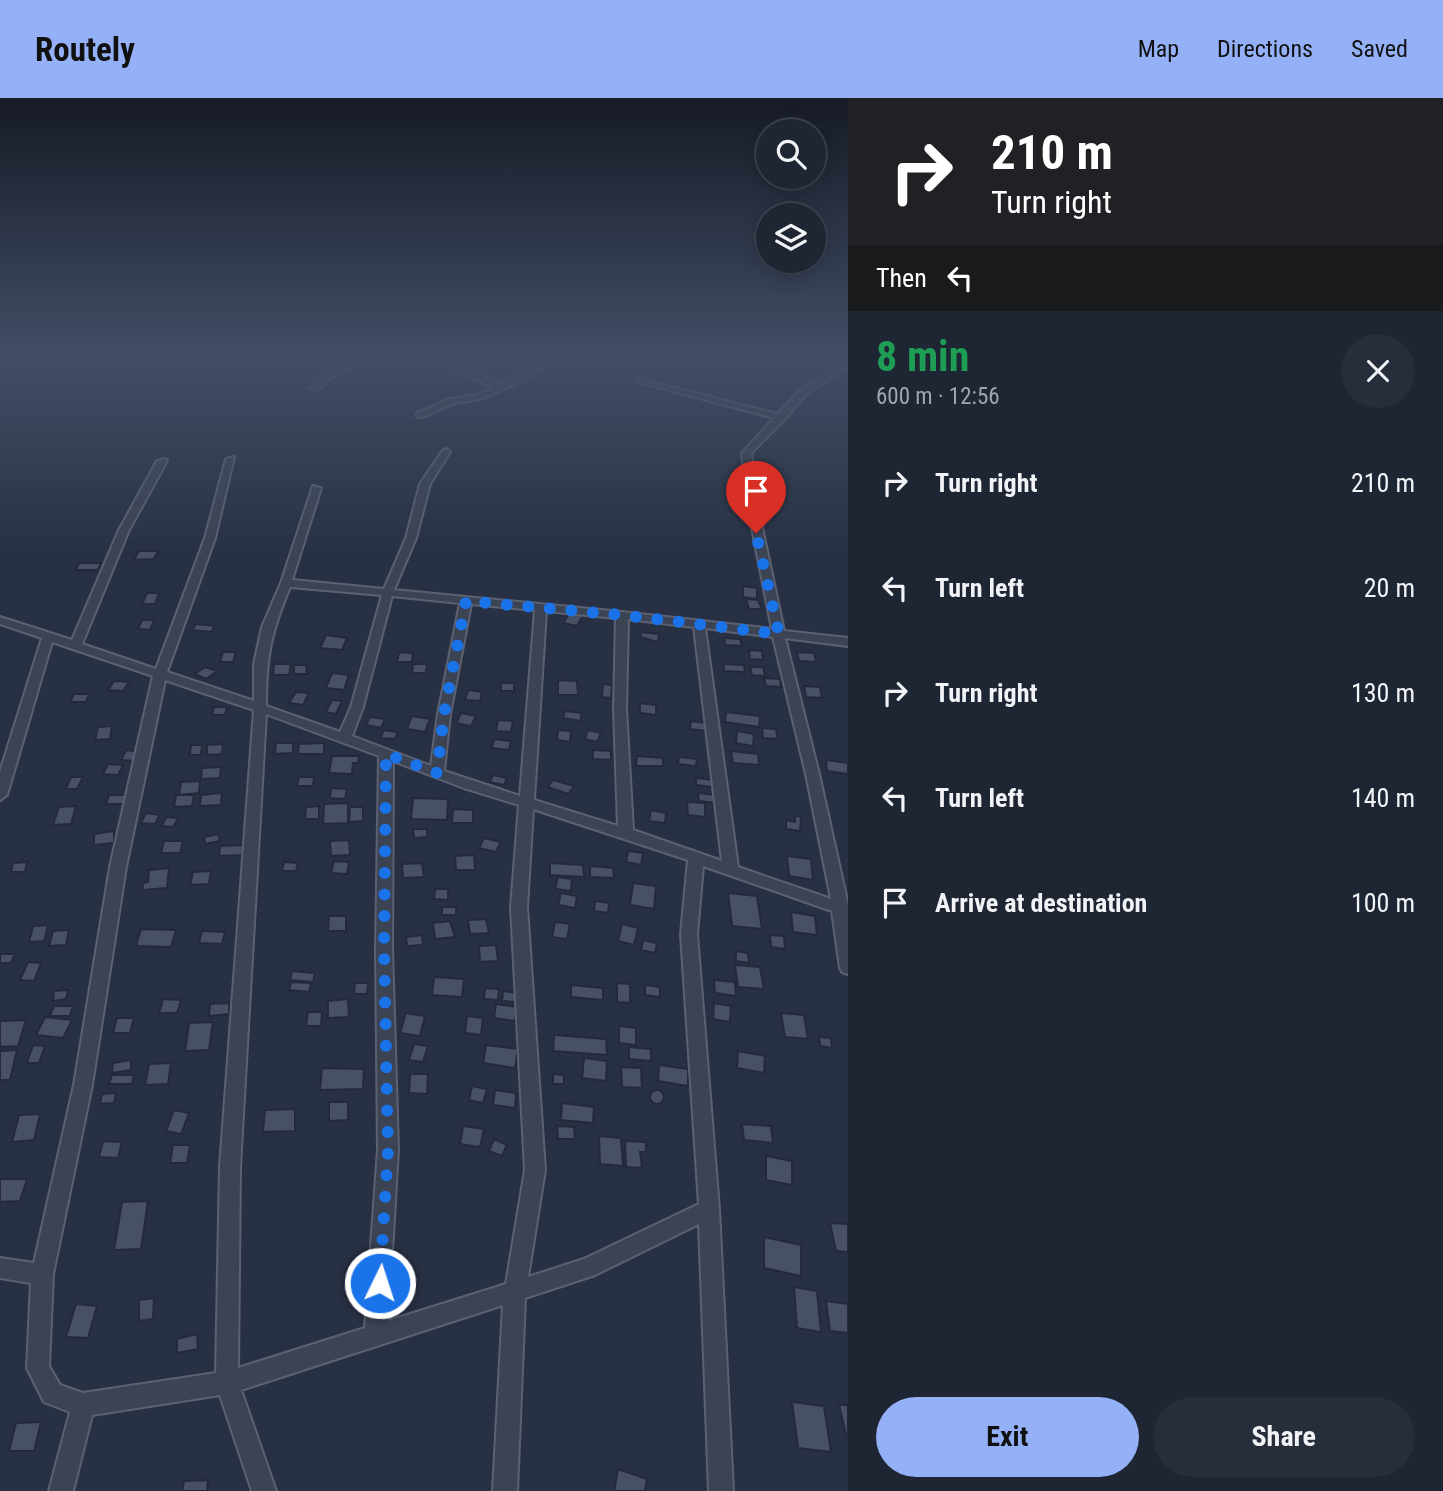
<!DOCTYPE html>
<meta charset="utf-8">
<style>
body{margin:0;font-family:"Roboto Condensed",sans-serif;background:#262d3b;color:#f1f3f6;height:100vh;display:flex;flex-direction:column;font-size:26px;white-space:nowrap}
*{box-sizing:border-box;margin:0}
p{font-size:23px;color:#a1a5ac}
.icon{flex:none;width:38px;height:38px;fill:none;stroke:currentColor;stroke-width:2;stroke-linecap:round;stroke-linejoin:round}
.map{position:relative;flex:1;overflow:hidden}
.drawer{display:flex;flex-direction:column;background:#1e2533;width:595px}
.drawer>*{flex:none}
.hud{background:#202124;color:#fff;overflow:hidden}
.tools{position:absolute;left:756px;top:21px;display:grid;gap:14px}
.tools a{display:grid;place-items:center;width:70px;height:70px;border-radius:50%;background:#1e2533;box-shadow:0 4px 18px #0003,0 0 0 2px #3c424e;font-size:35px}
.pin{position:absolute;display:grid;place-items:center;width:60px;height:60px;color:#fff;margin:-72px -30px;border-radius:50% 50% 50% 0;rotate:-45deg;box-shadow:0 0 7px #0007}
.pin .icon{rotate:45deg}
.me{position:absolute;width:77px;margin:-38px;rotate:4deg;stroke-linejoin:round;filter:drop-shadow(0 0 5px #0008)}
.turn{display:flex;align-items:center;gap:24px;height:147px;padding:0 28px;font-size:32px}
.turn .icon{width:91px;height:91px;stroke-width:2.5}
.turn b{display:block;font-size:49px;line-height:60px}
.then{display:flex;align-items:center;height:66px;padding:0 28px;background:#0003;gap:14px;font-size:26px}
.round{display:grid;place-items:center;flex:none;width:74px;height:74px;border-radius:37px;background:#262d3b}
.summary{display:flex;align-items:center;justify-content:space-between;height:119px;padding:0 28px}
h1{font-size:42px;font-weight:700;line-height:52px;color:#1e9e55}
.action{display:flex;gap:14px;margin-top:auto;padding:14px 28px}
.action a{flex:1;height:80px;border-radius:42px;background:#94b0f7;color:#111;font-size:28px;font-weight:700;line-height:80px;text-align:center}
.action a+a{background:#262d3b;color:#f1f3f6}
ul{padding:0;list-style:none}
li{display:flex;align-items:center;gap:21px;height:105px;padding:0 28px}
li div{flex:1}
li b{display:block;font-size:26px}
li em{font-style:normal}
header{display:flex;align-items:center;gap:42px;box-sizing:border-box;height:98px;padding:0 35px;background:#94b0f7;color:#111}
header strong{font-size:33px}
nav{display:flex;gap:38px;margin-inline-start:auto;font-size:24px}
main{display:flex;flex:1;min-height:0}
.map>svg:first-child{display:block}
.building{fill:#475065;stroke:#232a3b;stroke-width:2}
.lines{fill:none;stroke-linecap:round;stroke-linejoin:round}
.minor-casing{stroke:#5b6171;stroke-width:4}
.minor{fill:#3c4353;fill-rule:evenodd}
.route{stroke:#1a73e8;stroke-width:12;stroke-dasharray:0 21.6}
</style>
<header>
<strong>Routely</strong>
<nav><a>Map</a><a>Directions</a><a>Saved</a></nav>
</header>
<main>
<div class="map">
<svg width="848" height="1393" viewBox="0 0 848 1393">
<rect width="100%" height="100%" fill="#283144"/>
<!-- building -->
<path class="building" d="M139,453h19l-4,8 -20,1z
M79,465h22l-3,7h-22z
M743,488l14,2v11l-14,-2z
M147,495h12l-4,11h-13z
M746,501l12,1 4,9h-13z
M570,514l14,2 -7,12 -14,-3z
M142,522h12l-4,10 -12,-1z
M196,526l19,2 -4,6 -19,-2z
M641,534l18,2 -1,8 -18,-5z
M326,537l21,3 -5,12 -22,-2z
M724,540l16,1 2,7 -17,-1z
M749,552l13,1 1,9 -13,-1z
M223,554h13l-3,10h-13z
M399,554l14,1 -1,9h-15z
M797,554l17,1 2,9 -17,-1z
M274,566h17l-2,11h-16z
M413,566h14l-1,9h-14z
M723,566l21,1 1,7 -21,-1z
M294,567h12l1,9h-13z
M205,569l12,4 -11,8 -11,-5z
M750,569h13l2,9 -13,-1z
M332,575l17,2 -5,15 -18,-2z
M764,580l16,1 1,8 -15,-1z
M558,582l19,1 1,14h-20z
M114,583l15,1 -6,9 -15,-1z
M501,585h13v8h-13z
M603,586l9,1 -1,13 -9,-1z
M804,588l16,1 2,11 -16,-1z
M468,592l14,2 -2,9 -15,-1z
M296,594l13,1 -6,12 -14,-2z
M74,596h15l-3,8h-16z
M332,602l10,1 -6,13 -10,-2z
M640,605l16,2v10l-16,-2z
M214,609h13l-2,8h-13z
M565,613l17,2 -2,8 -17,-3z
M726,614l34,4 -1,11 -34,-5z
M461,615l15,3 -5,10 -15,-3z
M412,618l18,3 -5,13 -18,-3z
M370,619l15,2 -4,9 -15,-3z
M498,622l15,1 -2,11 -15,-1z
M691,623l15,2v8l-16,-2z
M112,628l-2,13 -15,1 3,-13z
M762,630l14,1 2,10 -15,-1z
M384,632l14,2 -3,7 -15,-1z
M558,632l13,1 -1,11 -13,-2z
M588,632l13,3 -4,9 -12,-3z
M737,633l17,3 -1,12 -17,-3z
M494,641l17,2 -2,9 -17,-2z
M276,645h17v10l-18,1z
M324,645v11h-26l1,-10z
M223,646l-1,10 -15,1v-10z
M191,647h11l-1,10h-11z
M126,652l14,2 -5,9 -14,-1z
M593,652l18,1v9l-18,-1z
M731,653l27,3 1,11 -26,-2z
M332,658h27l-1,7h-5l-1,11 -23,-1z
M637,658l26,2v8h-27z
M679,659l18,2 -1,7 -18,-2z
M826,662l22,3v11l-21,-3z
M108,666l15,1 -5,10 -15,-1z
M221,669l-1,11 -19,1 1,-11z
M493,677l14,3 -3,7 -14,-3z
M71,679h12l-6,12h-11z
M299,679h15l-1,9h-16z
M696,680l17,2v7l-17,-2z
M553,682l21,6 -6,8 -20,-7z
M200,683l-1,12 -20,2 2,-13z
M331,690l16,1 -2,10 -15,-1z
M222,695l-1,12 -21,1 1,-11z
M698,695l19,2v8l-18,-2z
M109,697h19l-3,9h-19z
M176,697h18l-2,11 -18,1z
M413,700l35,1 -1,21 -36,-1z
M687,704l18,1v14l-17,-2z
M348,705v20l-25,1 1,-20z
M76,708l-5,18 -18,1 6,-18z
M319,708v13h-14l1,-12z
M350,709h13v14l-14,1z
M453,711l20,1v13h-21z
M651,712l15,3 -1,10 -16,-2z
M146,715l14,2 -5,9 -14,-1z
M795,718l6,1 -1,14 -14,-2v-9l9,2z
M166,719l12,1 -5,9 -11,-1z
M413,731h14v8l-13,1z
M114,733v12l-20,2v-11z
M218,736l2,7 -15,3 -1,-7z
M484,740l17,4 -5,10 -17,-4z
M349,742l1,15 -19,1 -1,-15z
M164,743h19l-3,12h-19z
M243,747l-1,10 -23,1 1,-10z
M628,753l15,2 -2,12 -15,-3z
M474,757l1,15h-19l-1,-14z
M787,758l24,3 2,21 -24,-4z
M334,763l15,1 -2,12 -16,-1z
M27,764l-2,10h-14l2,-9z
M284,764l14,1 -2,8h-14z
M422,765l2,14 -21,1 -1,-14z
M550,765l33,2 1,12 -34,-2z
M590,768l23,2 1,10 -24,-1z
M169,770l-2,20 -25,2 1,-7 5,-1 1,-12z
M211,773l-2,13 -19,1 3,-13z
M558,779l14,2 -1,12 -16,-2z
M633,785l23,3 -2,23 -24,-4z
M435,791h13v11l-14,-1z
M561,795l16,3 -2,12 -17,-3z
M728,795l29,3 5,33 -30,-3z
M595,803l14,2 -1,10 -14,-2z
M442,809h14v8h-14z
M791,814l24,4 2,19 -24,-3z
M329,818h17v15h-18z
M486,821l3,14 -19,1 -2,-14z
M450,823l5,16 -20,2 -2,-16z
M555,824l15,2 -3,15 -15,-2z
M622,826l16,4 -4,17 -16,-4z
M48,827l-4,16 -15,1 4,-16z
M141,831l35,1 -5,17 -35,-1z
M69,832l-3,15 -17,1 4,-15z
M202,833l23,1 -3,12 -23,-1z
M422,837l1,10 -16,1 -1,-9z
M770,837l14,1 1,13 -14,-2z
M643,842l14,3 -2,10 -14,-3z
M496,847l2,16 -18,1 -1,-16z
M736,853l12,2 1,10 -13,-2z
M0,856h15l-4,9h-11z
M28,864l13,1 -7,18 -14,-1z
M735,867l25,2 4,22 -26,-2z
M292,873l23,2 -2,9 -23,-2z
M434,879l30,2 -2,18 -30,-2z
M714,882l21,2 1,14 -21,-3z
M291,884l20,1 -2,9 -20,-2z
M355,885h13l-1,11h-13z
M617,885l13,1v19l-13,-1z
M571,887l32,3v12l-32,-3z
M645,887l15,2v10l-15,-2z
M485,890l14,1 -1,11 -14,-1z
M68,892l-2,9 -13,2 1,-10z
M503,893l14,2 -1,9 -14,-1z
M163,901l18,1 -4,13h-18z
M348,901l1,18 -21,1v-17z
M229,905v11l-20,2 1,-12z
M714,905l17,3 -1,16 -17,-3z
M496,906l21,3 -2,14 -21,-3z
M54,908h19l-3,10h-20z
M308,914h14l-1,14h-15z
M406,915l19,3 -5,20 -20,-3z
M781,915l23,2 4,24 -23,-2z
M467,918l16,2 -2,17 -16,-2z
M45,919l27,3 -9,18 -27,-3z
M117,920h17l-4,15h-17z
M26,922l-8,26 -18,1v-26z
M213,924l-4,28 -24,1 4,-28z
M619,928l17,2v17l-17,-2z
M554,937l52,4 1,16 -54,-4z
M819,939l12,1 1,10 -12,-2z
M414,946l14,2 -5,16 -14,-2z
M33,947l12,1 -6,17h-12z
M486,947l32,4 -3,19 -32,-5z
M629,949l22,2v12l-22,-2z
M17,952l-7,30h-10v-29z
M738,953l27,5 -1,17 -27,-5z
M584,960l23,3 -1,20 -24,-3z
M131,962v10l-19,3 1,-10z
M171,965l-3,21 -23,1 4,-21z
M659,967l29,4v17l-30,-5z
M621,969l20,1 1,20 -20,-1z
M322,970l42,1 -1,20 -43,1z
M410,976h18l-1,20 -18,-1z
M553,976l11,1v9h-11z
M112,977h22l-2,9h-23z
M472,988l15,3 -4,14 -14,-3z
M650 999a7 7 0 1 1 14 0a7 7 0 1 1-14 0Z
M495,992l21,3 -1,15 -22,-3z
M116,995l-2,10 -14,1 2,-10z
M329,1004h19v18l-19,1z
M562,1005l32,4 -1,16 -32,-3z
M295,1011v22l-32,1 2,-22z
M174,1012l15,3 -8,21 -15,-3z
M40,1016l-6,26 -22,2 7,-27z
M742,1026l29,2 2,17 -29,-3z
M463,1028l21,3 -4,18 -20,-3z
M557,1028l17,1 1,12h-17z
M599,1038l22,2 2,28 -23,-2z
M494,1041l13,6 -5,11 -13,-5z
M103,1043l19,1 -4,16 -19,-1z
M625,1043l21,1v10h-6l2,16 -16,-1z
M173,1047h17l-3,18h-17z
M766,1058l26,5v24l-26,-5z
M0,1081h27l-7,22 -20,1z
M148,1103l-7,48 -27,1 8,-48z
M830,1125l18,1v28l-12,-1z
M764,1139l37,8v31l-37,-8z
M794,1189l23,4 4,41 -24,-4z
M154,1200l-1,21 -14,2v-21z
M826,1203l22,3v29l-18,-2z
M76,1206l21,2 -9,32 -22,-1z
M197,1236l1,15 -21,4v-14z
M792,1304l32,4 7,46 -33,-4z
M839,1307h9v30h-2z
M41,1324l-7,29h-25l7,-28z
M618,1371l29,10 -2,12h-31z
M208,1382l-1,11h-25l2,-10z"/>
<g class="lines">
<!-- minor casing -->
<g class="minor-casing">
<path id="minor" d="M361,259h11l-35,16 -20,17 -7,-2 21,-19z
M445,259h8l2,5 44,23c16,-7 45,-28 60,-28l-31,21 -44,20 -32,6 -29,13h-6v-4l30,-13 32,-6 14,-6 -44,-23z
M848,264v5l-44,29 -19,23 -34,34 9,65 24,113 64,7v8l-63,-8 34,136 29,131v69l-6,-2 -2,-4 -8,-57 -129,-45 -6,68 22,275 14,282h-24l-10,-267 -104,51 -70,23 -8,193h-24l10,-186 -262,85 35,101h-24l-32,-96 -128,20 -19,76h-24l21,-79 -26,-10 -17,-34 4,-85 -31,-5v-20l34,5 40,-178 36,-218 43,-191 -101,-34 -45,153 -7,5v-28l42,-134 -42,-14v-7l72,23 47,-110 38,-69 8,-2 2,2 -38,69 -47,114 74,25 49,-131 21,-79 8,-2 -19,81 -48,134 87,29v-37l8,-37 19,-44 32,-97 8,2 -29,92 92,9 22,-51 14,-54 23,-34 3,-1 4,3 -20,32 -14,54 -22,52 228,22 150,17 -22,-111 -8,-65 32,-35 -139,-37 4,-2 139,35 20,-22zM290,489l92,8 -31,112 -11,25 -74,-26c0,-51 5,-73 24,-119zM392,498l68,7 -22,111 -7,52 -79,-30 11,-29zM471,506l64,6 -15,186 -76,-25 6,-57zM546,513l70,7 -2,91 4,117 -84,-26zM628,521l66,8 28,234 -89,-31 -7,-121zM705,530l68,9 33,137 25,125 -93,-32zM165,582l89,30 -34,457 -4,206 -133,20 -23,-8 -11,-19 4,-92 39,-189 34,-218zM266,616l113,42 -3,193 2,201 -13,178 -127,40 2,-201zM393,663l71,27 55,17 -8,102 14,263 -19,114 -118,37 10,-171 -6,-201zM533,711l155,51 -7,74 18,270 -115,55 -56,18 17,-107 -18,-263z"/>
</g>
<!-- minor -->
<use href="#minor" class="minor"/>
</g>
<!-- sky -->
<linearGradient id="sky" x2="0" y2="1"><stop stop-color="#161b25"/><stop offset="0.57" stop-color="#424e67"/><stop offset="1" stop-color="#424e67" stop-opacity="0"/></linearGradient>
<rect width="848" height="454" fill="url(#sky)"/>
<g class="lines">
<!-- route -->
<path class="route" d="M380,1185l8,-133 -4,-201 2,-195 51,19 7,-59 22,-113 156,14 157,19 -23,-101"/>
</g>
</svg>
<div class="tools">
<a><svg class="icon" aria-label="search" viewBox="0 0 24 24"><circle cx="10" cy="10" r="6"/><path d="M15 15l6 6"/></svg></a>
<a><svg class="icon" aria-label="layers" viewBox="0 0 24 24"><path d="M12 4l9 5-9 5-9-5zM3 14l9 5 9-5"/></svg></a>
</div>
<div class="pin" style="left:756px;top:435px;background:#d93025"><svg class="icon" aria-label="arrive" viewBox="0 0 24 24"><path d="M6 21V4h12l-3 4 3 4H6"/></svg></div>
<svg class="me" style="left:380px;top:1185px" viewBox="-20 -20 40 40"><circle r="17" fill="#1a73e8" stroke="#fff" stroke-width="3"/><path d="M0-11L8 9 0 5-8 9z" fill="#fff"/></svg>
</div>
<section class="drawer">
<div class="hud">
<div class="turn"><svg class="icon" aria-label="right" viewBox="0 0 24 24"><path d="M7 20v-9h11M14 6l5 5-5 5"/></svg><div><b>210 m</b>Turn right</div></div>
<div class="then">Then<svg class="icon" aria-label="left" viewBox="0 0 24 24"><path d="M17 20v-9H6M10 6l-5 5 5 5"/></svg></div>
</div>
<div class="summary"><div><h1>8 min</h1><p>600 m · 12:56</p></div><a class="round"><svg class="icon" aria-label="close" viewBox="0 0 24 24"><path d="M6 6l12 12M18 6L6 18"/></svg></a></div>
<ul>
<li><svg class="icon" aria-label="right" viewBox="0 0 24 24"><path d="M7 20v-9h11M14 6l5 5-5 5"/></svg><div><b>Turn right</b></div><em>210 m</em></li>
<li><svg class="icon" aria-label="left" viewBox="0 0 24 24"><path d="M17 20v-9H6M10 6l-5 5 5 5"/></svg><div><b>Turn left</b></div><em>20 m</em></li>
<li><svg class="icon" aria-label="right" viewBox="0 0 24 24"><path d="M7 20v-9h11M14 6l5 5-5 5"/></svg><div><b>Turn right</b></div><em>130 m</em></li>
<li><svg class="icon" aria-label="left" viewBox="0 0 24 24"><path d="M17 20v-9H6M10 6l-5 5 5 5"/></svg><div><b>Turn left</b></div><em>140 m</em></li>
<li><svg class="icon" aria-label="arrive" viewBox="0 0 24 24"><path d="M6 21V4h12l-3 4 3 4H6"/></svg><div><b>Arrive at destination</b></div><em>100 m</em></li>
</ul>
<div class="action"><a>Exit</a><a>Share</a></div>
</section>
</main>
